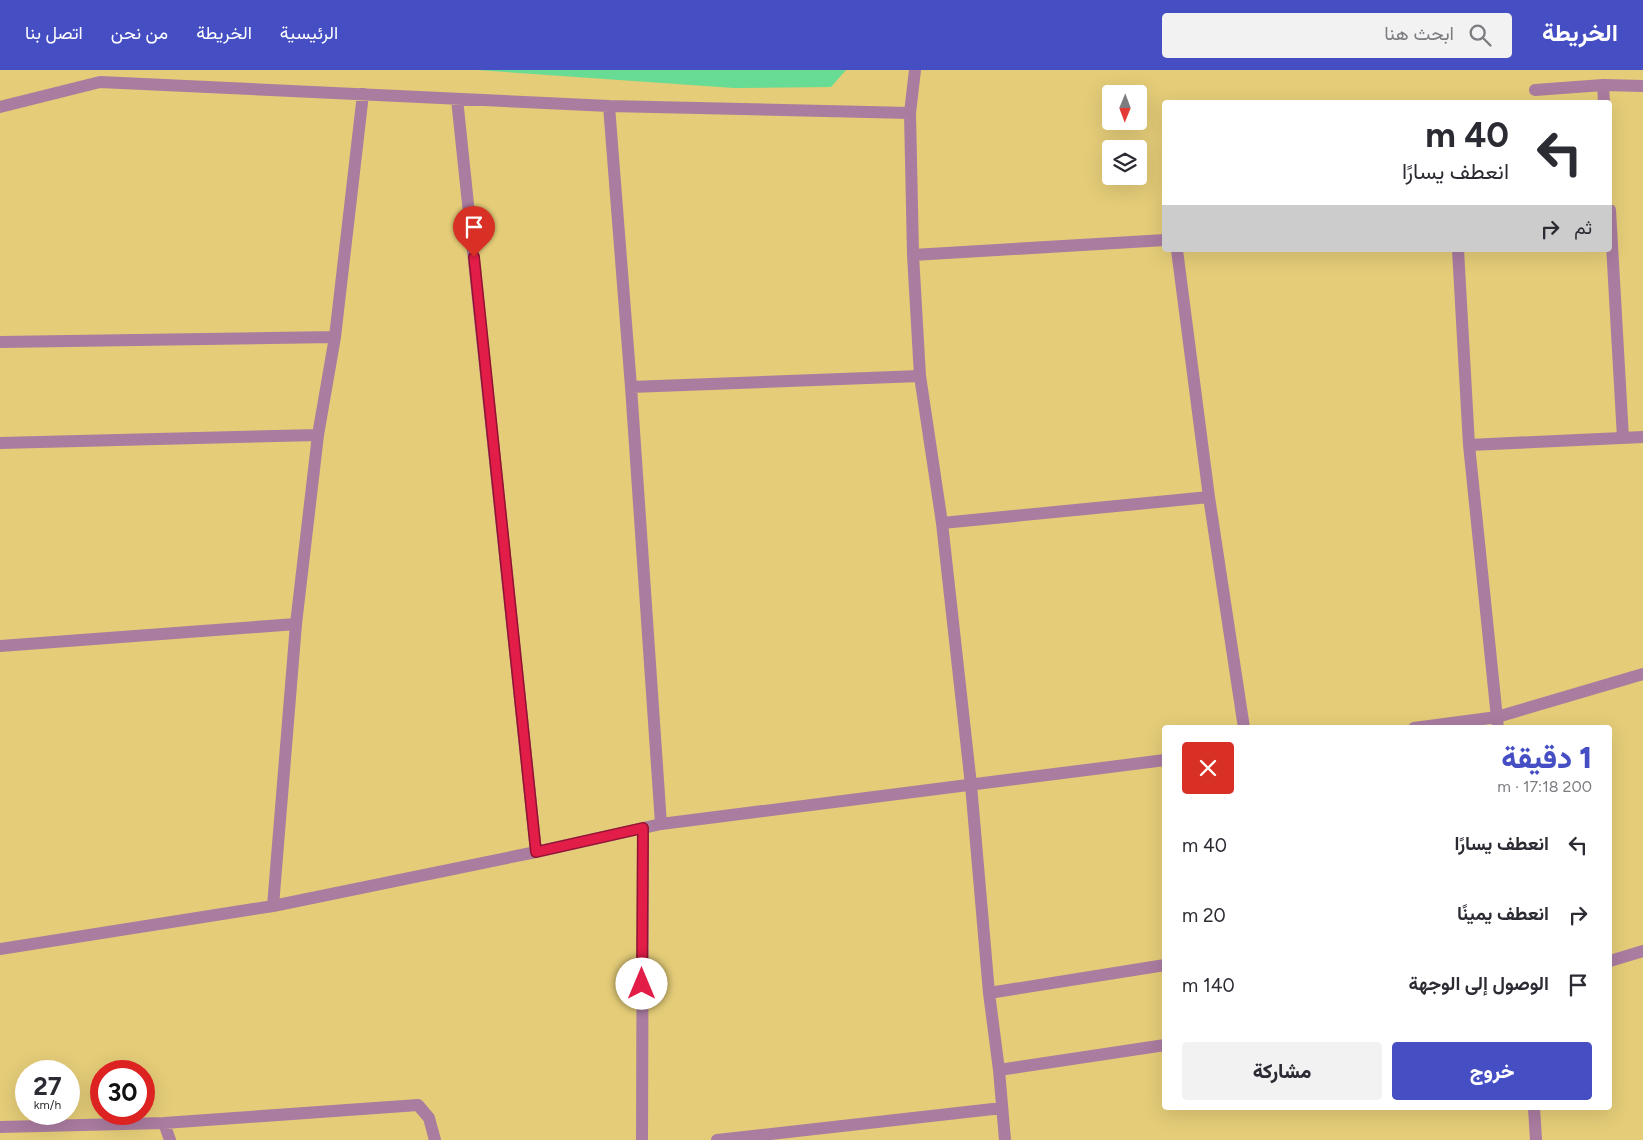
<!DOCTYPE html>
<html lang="ar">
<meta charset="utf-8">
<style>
body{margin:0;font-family:Figtree,Vazirmatn,sans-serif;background:#f2f2f3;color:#2b2b33;direction:rtl;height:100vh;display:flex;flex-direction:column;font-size:19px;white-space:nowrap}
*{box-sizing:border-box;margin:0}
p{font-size:16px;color:#7c7c81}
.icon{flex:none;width:28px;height:28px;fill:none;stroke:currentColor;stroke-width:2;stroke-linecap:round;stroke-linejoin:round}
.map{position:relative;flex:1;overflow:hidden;direction:ltr}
.side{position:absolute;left:1162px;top:655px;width:450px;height:385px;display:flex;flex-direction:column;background:#fff;border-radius:5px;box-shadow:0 5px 20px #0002;direction:rtl}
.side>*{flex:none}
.top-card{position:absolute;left:1162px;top:30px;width:450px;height:152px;border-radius:5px;box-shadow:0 5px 20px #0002;direction:rtl;background:#fff;color:#2b2b33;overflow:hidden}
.needle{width:32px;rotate:181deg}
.buttons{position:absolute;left:1102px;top:15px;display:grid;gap:10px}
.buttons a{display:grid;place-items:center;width:45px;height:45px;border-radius:5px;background:#fff;box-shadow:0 5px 20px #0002;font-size:25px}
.speed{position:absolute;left:15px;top:990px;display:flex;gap:10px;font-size:25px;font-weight:700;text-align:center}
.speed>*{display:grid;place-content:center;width:65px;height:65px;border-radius:50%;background:#fff;box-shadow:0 5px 20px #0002;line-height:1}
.speed small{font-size:12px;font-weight:400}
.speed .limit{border:8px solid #d22;background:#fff;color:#111}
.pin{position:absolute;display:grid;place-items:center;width:42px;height:42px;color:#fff;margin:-51px -21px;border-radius:50% 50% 50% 0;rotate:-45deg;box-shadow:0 0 5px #0007}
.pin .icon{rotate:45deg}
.me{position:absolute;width:55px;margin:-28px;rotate:0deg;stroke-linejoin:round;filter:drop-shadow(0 0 4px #0008)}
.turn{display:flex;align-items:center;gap:18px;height:105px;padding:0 20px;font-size:22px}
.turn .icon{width:65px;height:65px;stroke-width:2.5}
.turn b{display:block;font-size:35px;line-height:42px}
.then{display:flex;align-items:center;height:48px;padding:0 20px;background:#0003;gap:10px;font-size:19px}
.round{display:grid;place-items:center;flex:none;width:52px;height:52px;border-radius:5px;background:#f2f2f3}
.summary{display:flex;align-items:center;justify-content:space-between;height:85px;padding:0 20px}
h1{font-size:30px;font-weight:800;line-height:38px;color:#454ec3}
.action{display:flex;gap:10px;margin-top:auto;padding:10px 20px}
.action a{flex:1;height:58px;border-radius:5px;background:#454ec3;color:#fff;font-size:20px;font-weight:800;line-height:58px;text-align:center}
.action a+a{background:#f2f2f3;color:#2b2b33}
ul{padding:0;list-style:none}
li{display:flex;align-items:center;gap:15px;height:70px;padding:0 20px}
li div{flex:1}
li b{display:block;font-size:19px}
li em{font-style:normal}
header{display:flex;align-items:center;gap:30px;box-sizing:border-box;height:70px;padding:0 25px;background:#454ec3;color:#fff}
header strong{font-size:24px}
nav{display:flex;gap:28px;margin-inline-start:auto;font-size:18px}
.search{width:350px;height:45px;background:#f2f2f3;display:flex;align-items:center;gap:12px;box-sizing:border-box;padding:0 18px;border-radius:5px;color:#7c7c81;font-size:19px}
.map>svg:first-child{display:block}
.green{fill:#68db94}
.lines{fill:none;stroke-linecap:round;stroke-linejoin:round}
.street{stroke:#aa7ca0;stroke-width:12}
.route-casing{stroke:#92132f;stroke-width:12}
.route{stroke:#e11d48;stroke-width:9}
</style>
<header>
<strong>الخريطة</strong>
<div class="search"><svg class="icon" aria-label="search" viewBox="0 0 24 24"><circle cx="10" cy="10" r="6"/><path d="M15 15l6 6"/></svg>ابحث هنا</div>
<nav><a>الرئيسية</a><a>الخريطة</a><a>من نحن</a><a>اتصل بنا</a></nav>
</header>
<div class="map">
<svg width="1643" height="1070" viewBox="0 0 1643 1070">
<rect width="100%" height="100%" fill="#e4cc78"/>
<!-- green -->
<path class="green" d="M477,0h369l-15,17 -97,1z"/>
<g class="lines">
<!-- street -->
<path class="street" d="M915,0l-5,43 3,142 7,121 22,147 29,262 18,208 10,77 6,70
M1603,15l1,17
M1535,20l68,-5 40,1
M457,29l79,753
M609,36l22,281 30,437
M0,37l100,-25 509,24 301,7
M1610,140l13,228
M1177,180l32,247 35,231
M1458,180l11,195 29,283
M913,185l252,-15
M0,272l335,-5
M631,317l289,-11
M0,373l318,-8
M1469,375l174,-8
M942,453l267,-26
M0,576l296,-22
M1414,658l83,-11 146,-43
M273,836l23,-282 22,-189 17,-98 28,-243
M0,879l273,-43 263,-54 125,-28 504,-64
M1610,891l33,-10
M989,923l176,-28
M999,1000l166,-25
M1534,1038l2,32
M164,1053l6,17
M0,1057l164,-4 254,-18 11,13 6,22
M642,1070l1,-311
M717,1070l285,-32"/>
</g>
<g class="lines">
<!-- route casing -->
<g class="route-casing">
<path id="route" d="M474,187l62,595 107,-24 -1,156"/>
</g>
<!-- route -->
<use href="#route" class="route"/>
</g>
</svg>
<div class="buttons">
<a><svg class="needle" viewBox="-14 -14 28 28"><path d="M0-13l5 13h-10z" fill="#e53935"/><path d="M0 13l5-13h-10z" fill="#7c7c81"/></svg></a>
<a><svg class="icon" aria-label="layers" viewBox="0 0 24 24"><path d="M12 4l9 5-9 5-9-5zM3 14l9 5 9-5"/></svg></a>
</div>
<div class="speed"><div>27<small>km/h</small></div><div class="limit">30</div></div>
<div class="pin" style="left:474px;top:187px;background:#d93025"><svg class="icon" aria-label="arrive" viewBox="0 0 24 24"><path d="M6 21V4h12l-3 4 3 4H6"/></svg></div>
<svg class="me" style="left:642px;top:914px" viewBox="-20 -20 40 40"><circle r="19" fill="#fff"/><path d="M0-13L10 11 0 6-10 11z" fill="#e11d48"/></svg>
<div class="top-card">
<div class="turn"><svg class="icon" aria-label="left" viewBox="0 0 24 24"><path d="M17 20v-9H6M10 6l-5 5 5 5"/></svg><div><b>40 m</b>انعطف يسارًا</div></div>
<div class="then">ثم<svg class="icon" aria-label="right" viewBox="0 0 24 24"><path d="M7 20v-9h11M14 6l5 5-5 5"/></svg></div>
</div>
<section class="side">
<div class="summary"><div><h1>1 دقيقة</h1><p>200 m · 17:18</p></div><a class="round" style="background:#d93025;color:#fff"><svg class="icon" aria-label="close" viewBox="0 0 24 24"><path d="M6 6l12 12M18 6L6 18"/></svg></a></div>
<ul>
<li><svg class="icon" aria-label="left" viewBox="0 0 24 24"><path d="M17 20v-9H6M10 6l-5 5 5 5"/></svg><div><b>انعطف يسارًا</b></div><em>40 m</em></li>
<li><svg class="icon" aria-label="right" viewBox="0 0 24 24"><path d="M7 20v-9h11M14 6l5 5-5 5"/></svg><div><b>انعطف يمينًا</b></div><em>20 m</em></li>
<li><svg class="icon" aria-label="arrive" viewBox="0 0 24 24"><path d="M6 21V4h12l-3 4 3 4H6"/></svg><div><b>الوصول إلى الوجهة</b></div><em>140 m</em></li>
</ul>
<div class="action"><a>خروج</a><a>مشاركة</a></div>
</section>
</div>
